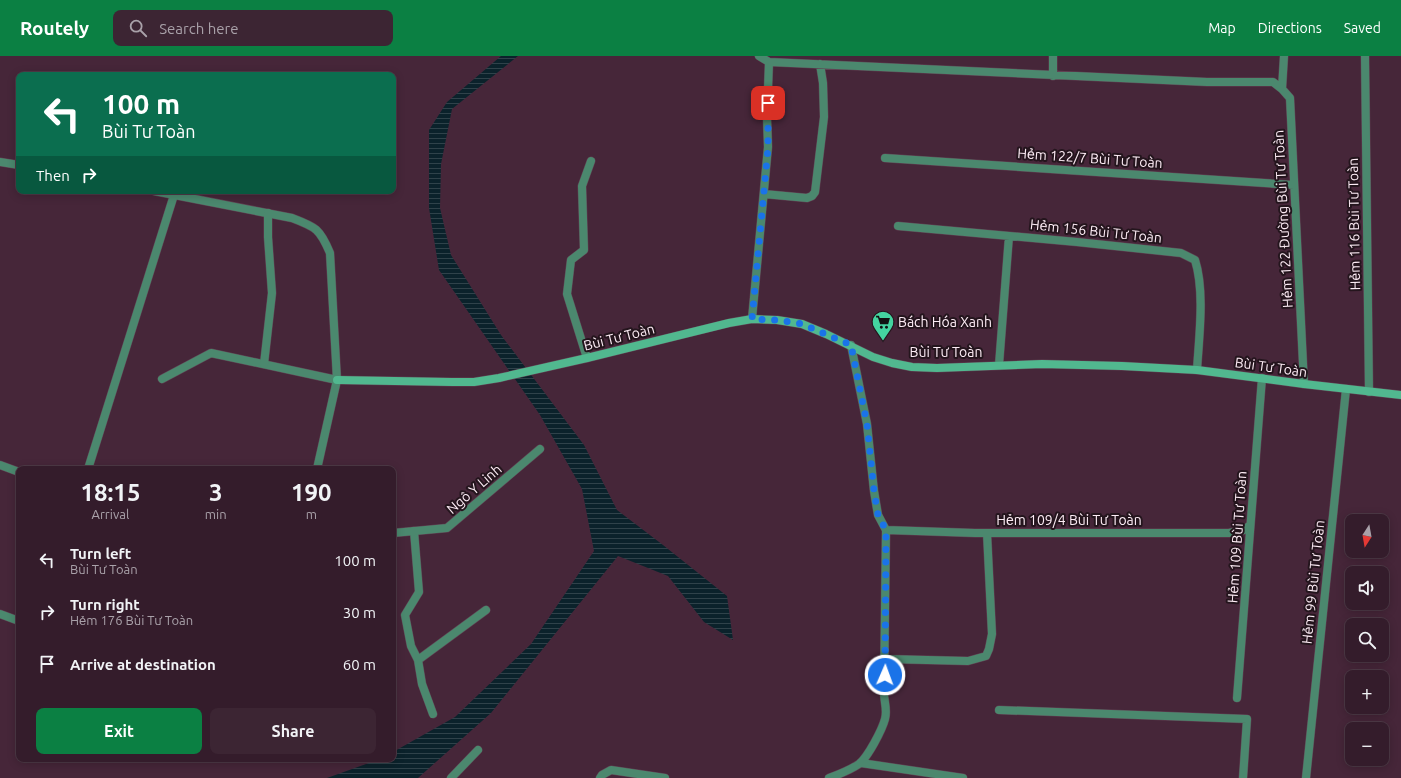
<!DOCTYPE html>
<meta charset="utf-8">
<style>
body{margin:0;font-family:Ubuntu,sans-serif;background:#3c2533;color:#f1f3f6;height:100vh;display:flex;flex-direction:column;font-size:15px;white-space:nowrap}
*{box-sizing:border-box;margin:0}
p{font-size:13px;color:#a9a1a9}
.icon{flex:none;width:22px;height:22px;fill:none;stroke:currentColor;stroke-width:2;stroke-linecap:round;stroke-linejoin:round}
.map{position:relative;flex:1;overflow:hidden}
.sheet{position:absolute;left:16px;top:410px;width:380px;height:296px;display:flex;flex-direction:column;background:#341c2b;border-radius:8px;box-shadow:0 2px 10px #0003,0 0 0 1px #4e3a47}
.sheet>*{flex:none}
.hud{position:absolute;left:16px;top:16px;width:380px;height:122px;border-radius:8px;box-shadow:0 2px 10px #0003,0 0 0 1px #4e3a47;background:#0b6e4f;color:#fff;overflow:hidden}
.needle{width:26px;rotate:191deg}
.fabs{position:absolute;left:1345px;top:458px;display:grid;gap:8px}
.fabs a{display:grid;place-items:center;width:44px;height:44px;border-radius:8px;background:#341c2b;box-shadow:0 2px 10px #0003,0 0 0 1px #4e3a47;font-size:20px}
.pin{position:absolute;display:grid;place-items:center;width:34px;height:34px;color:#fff;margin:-17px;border-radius:8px;box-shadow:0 2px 6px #0006}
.me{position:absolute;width:44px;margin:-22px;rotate:2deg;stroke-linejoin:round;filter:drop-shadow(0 0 3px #0008)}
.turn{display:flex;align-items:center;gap:14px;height:84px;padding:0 20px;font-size:18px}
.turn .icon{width:52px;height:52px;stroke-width:2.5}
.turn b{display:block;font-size:28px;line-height:34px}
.then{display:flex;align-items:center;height:38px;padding:0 20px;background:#0003;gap:8px;font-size:15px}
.eta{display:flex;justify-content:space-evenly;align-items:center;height:68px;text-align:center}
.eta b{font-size:24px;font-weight:700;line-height:28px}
.cta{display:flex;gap:8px;margin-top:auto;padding:8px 20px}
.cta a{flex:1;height:46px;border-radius:8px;background:#0b8043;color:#fff;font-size:16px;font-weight:700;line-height:46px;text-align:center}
.cta a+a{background:#3c2533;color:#f1f3f6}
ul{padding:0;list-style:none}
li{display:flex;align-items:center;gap:12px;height:52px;padding:0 20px}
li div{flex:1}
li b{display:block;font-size:15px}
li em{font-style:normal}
header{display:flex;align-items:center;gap:24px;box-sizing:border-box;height:56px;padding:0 20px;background:#0b8043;color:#fff}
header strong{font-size:19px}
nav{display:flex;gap:22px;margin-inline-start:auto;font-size:14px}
.search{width:280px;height:36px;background:#3c2533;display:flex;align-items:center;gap:10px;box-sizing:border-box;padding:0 14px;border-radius:8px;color:#a9a1a9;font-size:15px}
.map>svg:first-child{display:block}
.water{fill:url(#water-rules)}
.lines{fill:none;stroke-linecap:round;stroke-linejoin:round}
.lane-casing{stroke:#604253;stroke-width:9}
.street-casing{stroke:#604253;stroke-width:9}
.secondary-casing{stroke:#604253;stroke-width:9}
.lane{stroke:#4b886e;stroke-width:8}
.street{stroke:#4b886e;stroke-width:8}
.secondary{stroke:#51b88f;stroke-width:8}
.route{stroke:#1a73e8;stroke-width:7;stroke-dasharray:0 12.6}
.labels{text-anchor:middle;stroke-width:4;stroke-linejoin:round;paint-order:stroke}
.street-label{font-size:14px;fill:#fdecf5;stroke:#24151d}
.poi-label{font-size:14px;fill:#fdecf5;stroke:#24151d;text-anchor:start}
</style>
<header>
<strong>Routely</strong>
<div class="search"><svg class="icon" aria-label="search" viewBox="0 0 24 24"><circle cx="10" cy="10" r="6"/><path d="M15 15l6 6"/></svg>Search here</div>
<nav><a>Map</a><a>Directions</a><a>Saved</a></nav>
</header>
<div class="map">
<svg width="1401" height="722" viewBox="0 0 1401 722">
<defs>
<pattern id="water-rules" width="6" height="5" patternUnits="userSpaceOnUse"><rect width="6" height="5" fill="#0b222b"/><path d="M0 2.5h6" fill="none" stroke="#2f424a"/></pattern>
</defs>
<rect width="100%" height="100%" fill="#462639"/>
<!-- water -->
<path class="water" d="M501,0h17l-66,53 -11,55 -1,44 11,47 50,80 83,110 33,65 46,35 64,51 6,44 -29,-18 -36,-46 -50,-20 -127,157 -73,65h-91l53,-19h13v-7l62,-35 76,-73 63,-93 -12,-62 -42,-74 -101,-145 -10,-62v-78l18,-28z"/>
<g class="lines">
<!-- lane casing -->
<g class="lane-casing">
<path id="lane" d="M0,106l19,3
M154,135l138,27c24,9 28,11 38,35l7,127 -126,-27 -49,26
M587,302l-20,-64 4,-34 13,-10 -2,-64 9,-25
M88,413l86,-274
M414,475l5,61 -14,23 6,31 7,14 68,-50
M0,558l19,7
M418,604l4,24 11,30"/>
</g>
<!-- street casing -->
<g class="street-casing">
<path id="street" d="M759,0l10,6 438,20h66l9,7
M1284,0l-2,33 8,9 14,286
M1365,0l4,336
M1053,20v-20
M885,102l409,27
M764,138l43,4 5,-2 3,-4 9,-75 -1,-34 -3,-19
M898,170l179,16 104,11 14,7c10,31 4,77 2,110
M752,263l16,-172 -1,-30 2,-55
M264,308l8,-71 -4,-56v-24
M999,309l10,-129
M0,409l19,7
M317,413l20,-89
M886,474l89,3h254l15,-3 6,-5
M393,477l54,-5 93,-79
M886,603l82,2 18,-5 3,-7 3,-15 -5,-101
M1237,642l25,-320
M999,654l248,9 -4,59
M861,707l102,15
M451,722l27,-28
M600,722l2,-3 9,-5 54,8
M829,722c11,-4 21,-8 30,-14 9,-7 23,-34 26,-45 3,-10 -2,-20 -1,-30 1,-53 1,-106 2,-159l-8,-15 -4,-24 -7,-67 -16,-79
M1306,722l40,-389"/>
</g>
<!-- secondary casing -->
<g class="secondary-casing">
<path id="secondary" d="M337,324l115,2h22l25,-4 88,-20 142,-35 23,-4 25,1 25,4 24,10 47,23 19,6 20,4 25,1 105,-4 80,2 75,4 107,14 97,11"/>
</g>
<!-- lane -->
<use href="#lane" class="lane"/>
<!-- street -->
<use href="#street" class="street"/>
<!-- secondary -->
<use href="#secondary" class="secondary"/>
</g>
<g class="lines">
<!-- route -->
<path class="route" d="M768,47v45l-16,171 25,1 25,4 49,21 16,79 7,67 4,24 8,15 -1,145"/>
</g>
<!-- icons -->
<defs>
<g id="supermarket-pin" transform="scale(1.15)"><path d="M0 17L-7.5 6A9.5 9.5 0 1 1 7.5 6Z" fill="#44d4a0" stroke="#24151d"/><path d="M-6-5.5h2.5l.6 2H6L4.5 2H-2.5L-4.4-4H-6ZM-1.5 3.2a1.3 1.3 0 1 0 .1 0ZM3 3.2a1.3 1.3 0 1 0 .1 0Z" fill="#111"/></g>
</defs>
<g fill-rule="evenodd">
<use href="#supermarket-pin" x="883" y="266"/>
</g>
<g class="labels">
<!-- street labels -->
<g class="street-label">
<text transform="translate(1090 102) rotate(4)" y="5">Hẻm 122/7 Bùi Tư Toàn</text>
<text transform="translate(1283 163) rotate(-93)" y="5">Hẻm 122 Đường Bùi Tư Toàn</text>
<text transform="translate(1354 168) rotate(-91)" y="5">Hẻm 116 Bùi Tư Toàn</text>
<text transform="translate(1096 175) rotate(6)" y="5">Hẻm 156 Bùi Tư Toàn</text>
<text transform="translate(619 281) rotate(-14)" y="5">Bùi Tư Toàn</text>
<text x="946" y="301">Bùi Tư Toàn</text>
<text transform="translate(1271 311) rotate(8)" y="5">Bùi Tư Toàn</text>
<text transform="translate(474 433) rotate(-41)" y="5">Ngô Y Linh</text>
<text x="1069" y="469">Hẻm 109/4 Bùi Tư Toàn</text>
<text transform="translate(1237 481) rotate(-86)" y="5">Hẻm 109 Bùi Tư Toàn</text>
<text transform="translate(1313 526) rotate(-84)" y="5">Hẻm 99 Bùi Tư Toàn</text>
</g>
<!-- poi labels -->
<g class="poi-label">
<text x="898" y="271">Bách Hóa Xanh</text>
</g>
</g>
</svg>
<div class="fabs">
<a><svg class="needle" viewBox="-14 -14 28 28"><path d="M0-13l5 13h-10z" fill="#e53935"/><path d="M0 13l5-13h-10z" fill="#a9a1a9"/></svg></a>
<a><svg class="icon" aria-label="sound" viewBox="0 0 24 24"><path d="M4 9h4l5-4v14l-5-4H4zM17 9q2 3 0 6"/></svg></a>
<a><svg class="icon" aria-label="search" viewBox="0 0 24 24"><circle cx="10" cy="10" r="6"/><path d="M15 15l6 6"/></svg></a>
<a>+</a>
<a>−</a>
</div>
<div class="pin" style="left:768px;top:47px;background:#d93025"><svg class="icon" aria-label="arrive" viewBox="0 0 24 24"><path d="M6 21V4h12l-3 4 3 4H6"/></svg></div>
<svg class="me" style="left:885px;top:619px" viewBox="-20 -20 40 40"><circle r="17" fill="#1a73e8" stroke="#fff" stroke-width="3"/><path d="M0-11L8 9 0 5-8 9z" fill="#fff"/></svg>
<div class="hud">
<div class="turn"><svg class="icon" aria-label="left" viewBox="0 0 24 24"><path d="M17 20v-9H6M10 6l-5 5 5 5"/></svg><div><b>100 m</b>Bùi Tư Toàn</div></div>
<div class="then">Then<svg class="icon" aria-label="right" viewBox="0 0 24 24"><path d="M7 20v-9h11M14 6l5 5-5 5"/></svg></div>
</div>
<section class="sheet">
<div class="eta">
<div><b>18:15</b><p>Arrival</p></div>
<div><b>3</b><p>min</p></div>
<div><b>190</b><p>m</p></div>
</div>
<ul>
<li><svg class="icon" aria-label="left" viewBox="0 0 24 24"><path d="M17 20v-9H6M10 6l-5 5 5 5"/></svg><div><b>Turn left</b><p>Bùi Tư Toàn</p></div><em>100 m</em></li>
<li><svg class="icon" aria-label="right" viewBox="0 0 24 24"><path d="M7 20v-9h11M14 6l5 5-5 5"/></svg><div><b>Turn right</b><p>Hẻm 176 Bùi Tư Toàn</p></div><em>30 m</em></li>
<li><svg class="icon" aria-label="arrive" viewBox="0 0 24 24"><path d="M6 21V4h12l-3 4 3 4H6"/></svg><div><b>Arrive at destination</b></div><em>60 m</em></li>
</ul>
<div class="cta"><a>Exit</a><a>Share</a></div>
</section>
</div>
